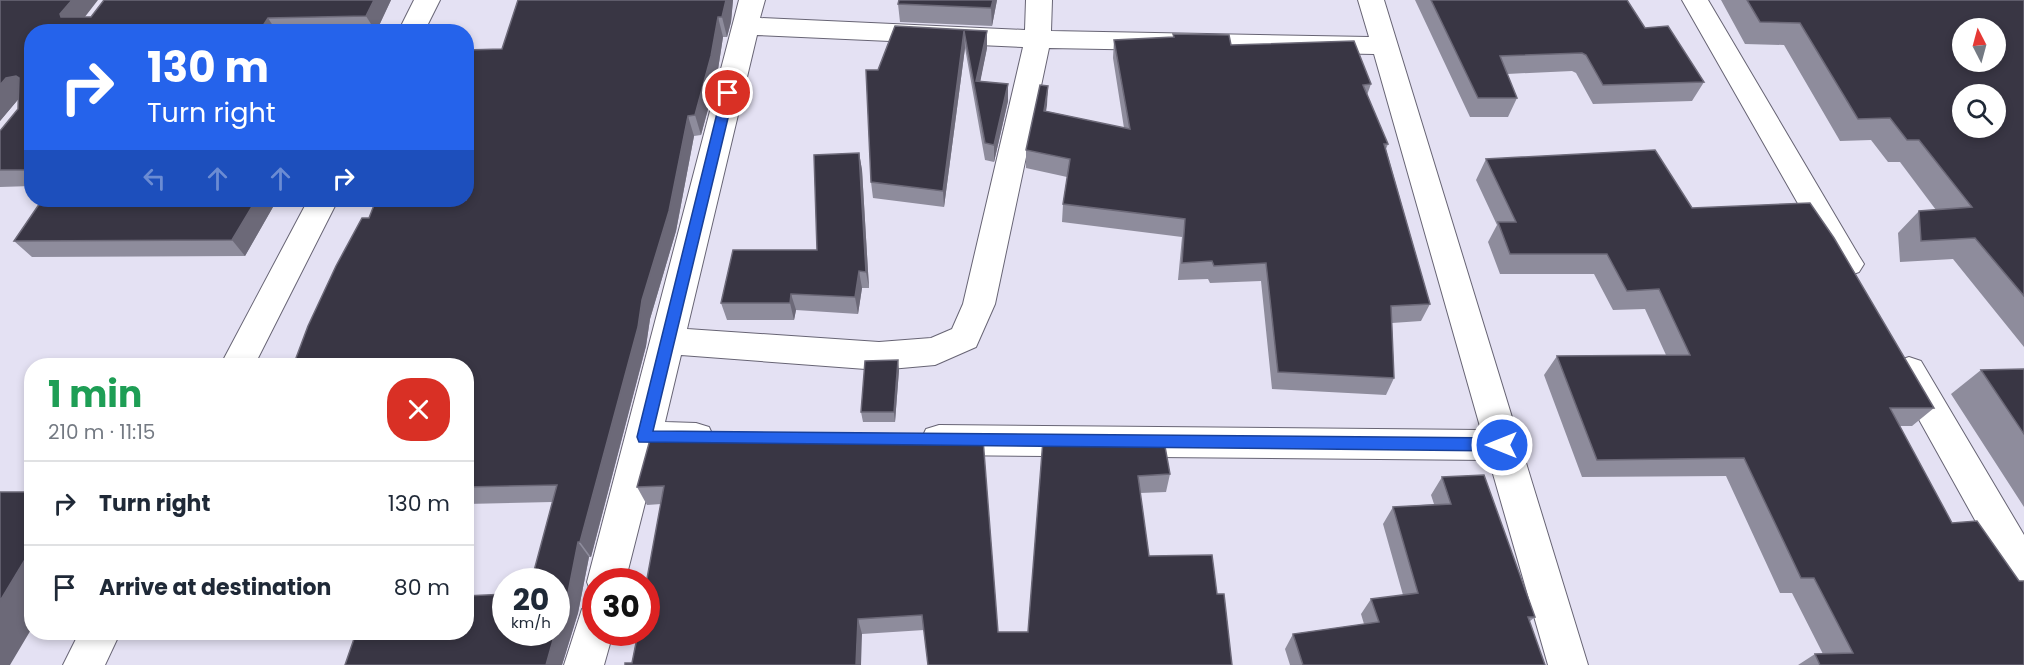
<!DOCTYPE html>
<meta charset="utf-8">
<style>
body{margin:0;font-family:Poppins,sans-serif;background:#f6f6f7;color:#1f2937;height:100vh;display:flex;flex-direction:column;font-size:22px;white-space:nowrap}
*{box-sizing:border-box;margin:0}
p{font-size:20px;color:#747a83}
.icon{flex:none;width:33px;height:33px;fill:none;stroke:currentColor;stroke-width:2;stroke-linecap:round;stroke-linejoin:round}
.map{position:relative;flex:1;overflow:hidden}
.details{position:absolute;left:24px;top:358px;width:450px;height:282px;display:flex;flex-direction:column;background:#fff;border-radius:24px;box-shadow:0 3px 9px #0003}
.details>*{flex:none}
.banner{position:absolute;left:24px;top:24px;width:450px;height:183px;border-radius:24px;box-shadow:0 3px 9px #0003;background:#2563eb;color:#fff;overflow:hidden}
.needle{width:39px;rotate:354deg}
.fabs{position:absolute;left:1952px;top:18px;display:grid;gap:12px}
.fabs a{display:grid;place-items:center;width:54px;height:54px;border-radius:50%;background:#fff;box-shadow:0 3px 9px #0003;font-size:30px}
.speed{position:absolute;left:492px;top:568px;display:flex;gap:12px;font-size:30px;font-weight:700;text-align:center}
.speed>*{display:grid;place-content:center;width:78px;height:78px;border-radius:50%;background:#fff;box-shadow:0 3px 9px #0003;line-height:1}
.speed small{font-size:15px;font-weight:400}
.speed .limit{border:9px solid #d22;background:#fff;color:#111}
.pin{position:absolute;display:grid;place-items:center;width:51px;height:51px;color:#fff;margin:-26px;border:3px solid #fff;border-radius:50%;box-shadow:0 2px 6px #0007}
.me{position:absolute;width:66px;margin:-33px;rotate:270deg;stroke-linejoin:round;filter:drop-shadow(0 0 4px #0008)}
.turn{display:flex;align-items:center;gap:21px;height:126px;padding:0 24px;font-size:27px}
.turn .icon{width:78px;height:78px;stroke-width:2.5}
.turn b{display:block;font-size:42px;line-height:51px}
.lanes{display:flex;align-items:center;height:57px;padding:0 24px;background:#0003;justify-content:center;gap:30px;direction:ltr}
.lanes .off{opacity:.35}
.round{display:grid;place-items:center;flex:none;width:63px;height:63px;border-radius:24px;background:#f6f6f7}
.head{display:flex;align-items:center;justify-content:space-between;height:102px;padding:0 24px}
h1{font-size:36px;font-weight:700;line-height:45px;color:#1e9e55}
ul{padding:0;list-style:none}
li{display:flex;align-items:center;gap:18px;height:84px;padding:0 24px;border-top:2px solid #e0e1e3}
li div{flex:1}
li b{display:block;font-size:22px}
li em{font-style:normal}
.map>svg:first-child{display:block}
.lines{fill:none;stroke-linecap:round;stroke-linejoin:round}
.minor-casing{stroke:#676474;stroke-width:2}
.tertiary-casing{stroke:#676474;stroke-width:2}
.minor{fill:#fff;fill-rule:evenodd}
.tertiary{fill:#fff;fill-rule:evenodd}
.wall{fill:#8e8c9c}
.shaded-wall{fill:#6c6978}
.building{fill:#393644;stroke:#6c6978;stroke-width:1.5;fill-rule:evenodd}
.route{fill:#2563eb;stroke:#184099;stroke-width:1.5}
</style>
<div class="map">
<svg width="2024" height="665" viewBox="0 0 2024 665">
<rect width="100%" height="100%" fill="#e4e1f3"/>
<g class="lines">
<!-- minor casing -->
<g class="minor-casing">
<path id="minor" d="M739,0h26l-5,18 265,12 1,-30h26l-1,31 318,6 -11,-37h26l204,665h-40l-59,-205 -550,-5 -13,-4 -5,-11 5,-11 13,-4 542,5 -107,-376 -325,-6 -54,256 -19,43 -41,18 -56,5 -198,-15 -16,67 31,1 13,4 5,11 -5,11 -13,4 -38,-1 -33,130h-29v14l-4,-1 -5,-13zM757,35l266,12 -60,257 -11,25 -21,9 -52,4 -192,-13z
M1682,0h26l151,256 5,8 -5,8 -11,4 -11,-4z
M1909,357l12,4 103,174v53l-14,-5 -118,-212 5,-10z
M596,603v30h17l-9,32h-40l18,-56z"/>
</g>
<!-- tertiary casing -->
<g class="tertiary-casing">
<path id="tertiary" d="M414,0h26l-16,32h-26z
M308,200h30l-84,166h-34z
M79,633h41l-15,32h-42z"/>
</g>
<!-- minor -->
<use href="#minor" class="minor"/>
<!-- tertiary -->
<use href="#tertiary" class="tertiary"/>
</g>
<!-- wall -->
<path class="wall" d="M0,0l85,17 306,-17 -15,32h-344v154l-32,1v-56l18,-22 1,-11 -19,23z
M518,0h215l-2,22 -4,15h-4l-6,39 -16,59 -7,1 -18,95 -26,88 -4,27 -55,211h-2l-11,56 -16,52 -207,-30 -8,1 -4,-3h213l-4,-131 -86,2v-138l-97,-148 133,-169z
M899,0h98l-5,26 -92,-4 -2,-18z
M1415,0h212l18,28 59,54 -12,19 -99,3 -17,-31 -4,-2 -65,3 10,24 -9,19h-38z
M1721,0h303v347l-71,-88 -53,3 -2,-29 21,-22 17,-1 -36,-48h-12l-17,-22 -31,1 -56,-96 -39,-1z
M895,26l92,5v17l-7,33 28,3v17l-14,61 -9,-2 -20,-112 -21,159 -71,-9 -2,-16 7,-112z
M1173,34l58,11 140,39 -4,11 21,49 -2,5 44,155 -9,17 -29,2 2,55 -8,17 -114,-6 -11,-108 -51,2 -2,-4 -30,1 4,-43 -120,-15 1,-18 4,-27 -41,-9v-18l22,-64 -2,25 78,17 -11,-70 1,-18 59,-3z
M859,153l3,17 7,118h-7l-4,26 -62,-4 -2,10h-67l-6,-17 96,-53z
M1486,159l206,49 242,200 -22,18h-13l125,239h-226l17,-11h8l-31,-61h-12l-54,-117 -144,1 -38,-102 13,-19 109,-1 -21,-46 -32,1 -19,-36h-94l-12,-32 9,-17 -21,-45z
M42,200h235l-32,56 -213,1 -18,-16z
M2024,369v138l-73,-113 30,-24z
M899,370l-4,52h-32l-2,-10z
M651,436l347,196h30l15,-192 127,34 -4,18 -26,1 9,63 68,38 15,71 -308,-35 -62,4 -230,29 29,-159 -14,1 -10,-18z
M1442,477l93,140 -6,5 16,43h-255l-5,-16 8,-15 71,-10 -3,-10 10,-15 32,-4 -20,-71 10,-17 41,-3 -3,-9z
M170,633h34l-28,4z"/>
<!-- shaded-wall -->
<path class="shaded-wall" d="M72,0h26l-24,31 -13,-14 -1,-3z
M374,0h17l-15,32 -10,-16z
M726,0h7l-2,22 -4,15 -5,-20z
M993,0h4l-5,26 -1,-18z
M718,17l5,20 -6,39 -16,59 -6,-20z
M268,18l9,14h-18z
M964,31l1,17 -21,159 -1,-16z
M987,31v17l-10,50 -1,-17z
M16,76l16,17 -10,2 -22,26v-36l6,-7z
M1008,84v17l-14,61v-17z
M1048,86l-1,19 -4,24 1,-18z
M688,116l6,20 -18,95 -26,88 -4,27 -55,211 -11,-15 62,-242z
M859,153l3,17 7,118 -3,-16z
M256,200h21l-32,56 -13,-16z
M859,271l3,17 -4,26 -3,-17z
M791,294l5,16 -2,10 -4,-17z
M898,360l1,10 -4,52 -1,-10z
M578,542l11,15 -11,56 -16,52h-16l9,-32h1v-4z
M32,548v80l-22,37h-10v-64z
M858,619l4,15 -1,31h-5z"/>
<!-- building -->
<path class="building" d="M0,0h72l-12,14 1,3h30l13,-17h270l-8,16 -98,2 -9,14h-227v138h-32v-39l18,-22 1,-31 -3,-2 -10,2 -6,7z
M518,0h208l-4,17h-4l-7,39 -16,59 -7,1 -19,95 -27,89 -4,27 -58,215h-2l-11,56 -11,31v-47h-25l26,-97 -91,2v-121h-173l15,-40 28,-60 26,-48h7l7,-18h90v-150l36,-1z
M899,0h94l-2,8 -93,-4z
M1431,0h196l18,28 23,-2 36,56 -101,3 -17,-30 -4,-2 -82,3 17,42h-39z
M1747,0h277v296l-49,-58 -54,3 -2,-30 53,-4 -53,-67h-12l-17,-22 -32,1 -58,-96 -40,-1zM1962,28h33v34h-33zM1962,94h33v34h-33z
M895,26l92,5 -11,50 32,3 -14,61 -9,-2 -21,-112 -21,160 -72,-9 -5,-112h12z
M1173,34l56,1 2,10 123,-4 17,43 -8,1 25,59h-4l46,160 -39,2 3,72 -116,-6 -12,-109 -52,3 -2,-5 -30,2 3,-44 -122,-15 7,-45 -44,-9 14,-65 8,1 -4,25 86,18 -16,-89 60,-3z
M1655,150l37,58 118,-5 24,35 100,170h-44l62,115 25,-2 42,60h5v84h-204l-5,-11 38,-1 -39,-75h-13l-57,-120 -147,2 -40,-104 133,-1 -31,-66 -32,2 -20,-37h-97l-12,-32h18l-30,-63z
M859,153l7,119 -7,-1 -4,26 -64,-3 -1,9h-69l12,-53h84l-3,-95z
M42,200h214l-24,40 -218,1z
M898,360l-4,52h-33l4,-51z
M2024,369v65l-43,-64z
M651,436l332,3 15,193h30l15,-192 121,1 6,33 -32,2 11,80 63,-1 5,39h7l8,71h-304l-6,-50 -64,4 -2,46h-231v-2h7l6,-30h8v-49l18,-98 -27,1z
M1484,475l51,142h-7l17,48h-242l-10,-31 86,-12 -8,-23 47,-6 -25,-86 58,-3 -9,-27z
M0,492h32v56l-32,53z
M506,594v39h49l-9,32h-201l11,-32h110v-37z"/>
<!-- route -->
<path class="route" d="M728,89l6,4 -81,338 849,7 5,2 2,5 -2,4 -5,2 -863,-9 -2,-5 85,-344z"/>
</svg>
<div class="fabs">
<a><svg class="needle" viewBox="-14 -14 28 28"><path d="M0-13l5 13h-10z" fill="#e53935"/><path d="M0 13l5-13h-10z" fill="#747a83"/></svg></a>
<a><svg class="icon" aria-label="search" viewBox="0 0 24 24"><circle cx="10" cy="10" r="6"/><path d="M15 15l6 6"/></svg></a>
</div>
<div class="speed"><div>20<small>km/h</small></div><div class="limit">30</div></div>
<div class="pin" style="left:728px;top:93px;background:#d93025"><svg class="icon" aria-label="arrive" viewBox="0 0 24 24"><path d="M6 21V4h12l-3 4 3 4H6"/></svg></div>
<svg class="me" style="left:1502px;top:445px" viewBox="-20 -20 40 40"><circle r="17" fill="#2563eb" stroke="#fff" stroke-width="3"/><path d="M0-11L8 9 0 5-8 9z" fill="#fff"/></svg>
<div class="banner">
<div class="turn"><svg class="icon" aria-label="right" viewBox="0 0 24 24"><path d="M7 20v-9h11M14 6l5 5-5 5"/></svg><div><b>130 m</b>Turn right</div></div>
<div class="lanes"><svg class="icon off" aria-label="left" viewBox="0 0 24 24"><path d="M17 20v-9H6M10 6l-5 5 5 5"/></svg><svg class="icon off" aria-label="ahead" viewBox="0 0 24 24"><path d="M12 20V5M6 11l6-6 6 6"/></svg><svg class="icon off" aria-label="ahead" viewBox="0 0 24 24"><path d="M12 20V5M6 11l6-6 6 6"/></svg><svg class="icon" aria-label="right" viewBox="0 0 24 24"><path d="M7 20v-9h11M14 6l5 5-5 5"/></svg></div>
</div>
<section class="details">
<div class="head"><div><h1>1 min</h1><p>210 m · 11:15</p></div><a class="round" style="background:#d93025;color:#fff"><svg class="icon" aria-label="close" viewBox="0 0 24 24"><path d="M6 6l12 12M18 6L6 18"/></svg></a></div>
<ul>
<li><svg class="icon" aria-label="right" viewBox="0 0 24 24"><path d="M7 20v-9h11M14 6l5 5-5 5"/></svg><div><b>Turn right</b></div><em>130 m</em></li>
<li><svg class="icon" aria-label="arrive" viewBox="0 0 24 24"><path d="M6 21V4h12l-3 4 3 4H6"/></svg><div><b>Arrive at destination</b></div><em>80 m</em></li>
</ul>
</section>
</div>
